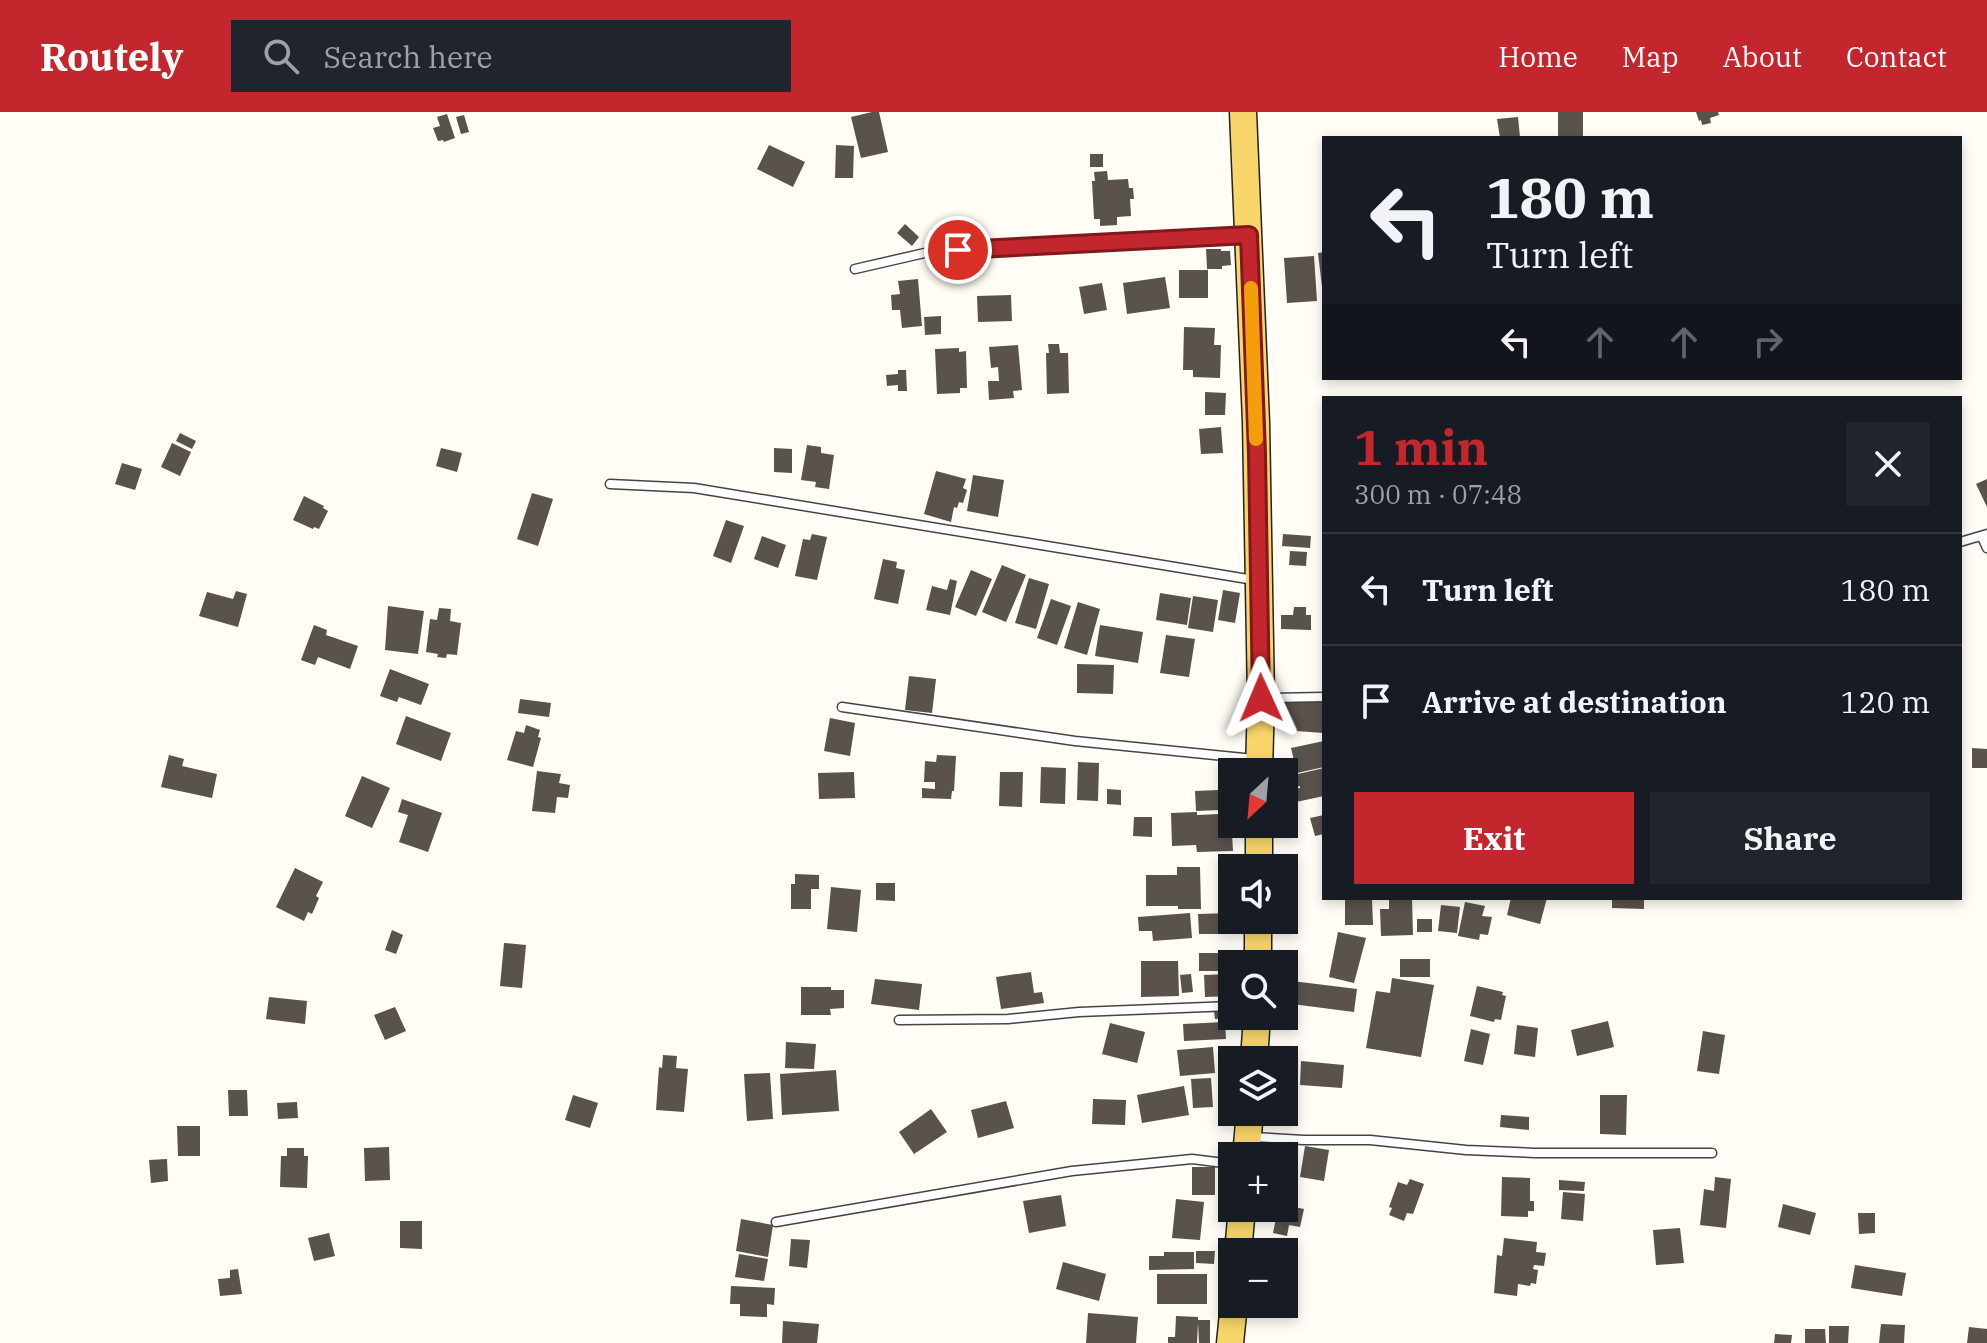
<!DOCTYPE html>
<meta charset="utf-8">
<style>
body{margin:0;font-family:"IBM Plex Serif",serif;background:#20242c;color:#f1f3f6;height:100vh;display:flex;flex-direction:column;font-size:30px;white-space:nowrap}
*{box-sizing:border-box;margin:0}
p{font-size:26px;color:#9ea1a6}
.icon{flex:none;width:44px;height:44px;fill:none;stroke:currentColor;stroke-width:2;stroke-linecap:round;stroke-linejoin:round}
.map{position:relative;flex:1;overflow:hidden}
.panel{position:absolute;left:1322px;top:284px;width:640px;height:504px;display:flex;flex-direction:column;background:#171b24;border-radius:0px;box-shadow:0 4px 12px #0003}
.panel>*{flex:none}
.banner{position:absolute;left:1322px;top:24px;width:640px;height:244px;border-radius:0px;box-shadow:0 4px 12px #0003;background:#171b24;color:#f1f3f6;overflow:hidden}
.needle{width:52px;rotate:206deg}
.controls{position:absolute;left:1218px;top:646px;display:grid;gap:16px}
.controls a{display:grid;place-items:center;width:80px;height:80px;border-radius:0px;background:#171b24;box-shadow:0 4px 12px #0003;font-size:40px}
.pin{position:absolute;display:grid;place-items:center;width:68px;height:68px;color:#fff;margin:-34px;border:4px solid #fff;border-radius:50%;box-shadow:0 2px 8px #0007}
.me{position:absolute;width:88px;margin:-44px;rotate:359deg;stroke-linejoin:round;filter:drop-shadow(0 0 6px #0008)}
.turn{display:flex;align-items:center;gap:28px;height:168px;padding:0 32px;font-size:36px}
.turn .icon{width:104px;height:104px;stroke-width:2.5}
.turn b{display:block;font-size:56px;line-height:68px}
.lanes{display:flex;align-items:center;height:76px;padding:0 32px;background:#0003;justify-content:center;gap:40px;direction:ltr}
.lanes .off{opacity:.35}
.round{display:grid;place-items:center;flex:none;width:84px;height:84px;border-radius:0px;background:#20242c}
.overview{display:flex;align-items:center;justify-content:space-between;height:136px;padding:0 32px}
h1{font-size:48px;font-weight:700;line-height:60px;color:#c4262e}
.button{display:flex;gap:16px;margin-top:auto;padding:16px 32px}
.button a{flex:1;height:92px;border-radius:0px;background:#c4262e;color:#fff;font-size:32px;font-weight:700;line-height:92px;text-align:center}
.button a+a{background:#20242c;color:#f1f3f6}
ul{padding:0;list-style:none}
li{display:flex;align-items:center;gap:24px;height:112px;padding:0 32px;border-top:2px solid #363941}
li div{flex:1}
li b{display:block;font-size:30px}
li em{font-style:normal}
header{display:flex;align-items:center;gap:48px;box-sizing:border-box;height:112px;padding:0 40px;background:#c4262e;color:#fff}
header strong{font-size:38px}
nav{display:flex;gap:44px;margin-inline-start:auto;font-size:28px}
.search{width:560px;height:72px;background:#20242c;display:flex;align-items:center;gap:20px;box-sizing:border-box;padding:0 28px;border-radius:0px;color:#9ea1a6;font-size:30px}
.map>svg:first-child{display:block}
.building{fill:#5a524d}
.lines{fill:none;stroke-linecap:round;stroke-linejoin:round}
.lane-casing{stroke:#444;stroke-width:11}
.primary-casing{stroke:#222;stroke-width:29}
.lane{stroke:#fff;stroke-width:8}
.primary{stroke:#f9d66b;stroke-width:26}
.route-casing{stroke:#7f191e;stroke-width:20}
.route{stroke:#c4262e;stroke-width:14}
.slow{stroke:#f59e0b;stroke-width:14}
</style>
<header>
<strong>Routely</strong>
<div class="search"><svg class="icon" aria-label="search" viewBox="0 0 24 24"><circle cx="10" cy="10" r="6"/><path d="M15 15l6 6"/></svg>Search here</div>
<nav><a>Home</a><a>Map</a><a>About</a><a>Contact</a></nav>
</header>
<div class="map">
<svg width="1987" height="1231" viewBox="0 0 1987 1231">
<rect width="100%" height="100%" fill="#fffdf5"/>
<!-- building -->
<path class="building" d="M872,0h7l9,40 -27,6 -10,-41z
M1558,0h25v26h-25z
M1696,0h22l1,3 -9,3 1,5 -9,2 -1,-5 -2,1z
M447,2l8,24 -11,4 -1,-2 -5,1 -5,-13 7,-2 -3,-9z
M464,3l5,17 -8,2 -5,-17z
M1518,5l2,20 -20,1 -3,-19z
M769,33l36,17 -12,25 -36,-18z
M836,33l18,1 -1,32h-18z
M1090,42h13v13h-13z
M1107,59l1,9 20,-1 1,9h4l1,11h-4l1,17 -14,1v8l-17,1v-7h-6l-2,-38h3l-1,-9z
M905,112l14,13 -7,9 -15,-13z
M1206,137h15v2h9l1,14 -9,1v3h-15z
M1324,140v35h-2l-4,-34z
M1314,144l3,45 -30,2 -3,-45z
M1179,158h29v28h-29z
M1165,165l5,31 -43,6 -4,-31z
M918,167l4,47 -20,2 -2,-18h-8l-1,-15 9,-1 -2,-13z
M1102,171l5,27 -23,4 -5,-27z
M1011,183l1,26 -34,1 -1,-26z
M941,204v18l-16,1 -1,-18z
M1184,215l31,1 -1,17h7l-1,33 -27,-1v-7h-10z
M1048,232h11l1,9h8l1,40 -22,1 -1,-41h3z
M1018,233l4,45 -9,1 1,7 -25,2 -1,-19h11l-1,-14 -7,1 -2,-21z
M959,236v4l7,-1 1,37h-7v5l-23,1 -2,-45z
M898,258h8l1,21h-9v-6l-11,1 -1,-11 12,-1z
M1205,280l21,1 -1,22h-20z
M1221,315l2,26 -22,1 -2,-25z
M180,321l16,8 -4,8 -16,-8z
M172,331l19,9 -11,24 -19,-9z
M807,333l14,2v6l13,2 -5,34 -14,-2 1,-5 -15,-2z
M441,336l21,5 -5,19 -21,-6z
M774,336l18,1v24l-18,-1z
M122,351l20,6 -7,21 -20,-6z
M936,359l30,8 -3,9 4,2 -4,13 -4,-1 -2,6 -3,-1 -3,15 -27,-8z
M973,363l31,5 -6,37 -31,-6z
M1987,367v28l-11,-23z
M532,381l21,6 -15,47 -21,-7z
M304,384l20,10 -1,2 5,3 -9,18 -5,-2 -1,2 -20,-9z
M726,408l18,6 -13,37 -18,-7z
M812,422l15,3 -10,43 -22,-4 8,-37 7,1z
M1283,422l28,2 -1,12 -28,-2z
M762,424l24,9 -8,23 -24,-9z
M1290,439l17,1 -1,14 -17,-1z
M883,447l14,3 -1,6 9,2 -7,34 -24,-5z
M1002,453l24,10 -20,47 -24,-10z
M971,458l21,9 -16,37 -21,-9z
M1029,466l20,6 -13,45 -21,-6z
M950,467l7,2 -7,34 -24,-5 6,-24 15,4z
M1223,478l17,3 -5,30 -17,-3z
M236,479l11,3 -9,33 -39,-11 8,-24 26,7z
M1160,481l31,5 -4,27 -31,-5z
M1193,484l25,4 -5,32 -25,-4z
M1051,487l20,7 -14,39 -20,-7z
M1078,490l22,7 -13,46 -23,-7z
M388,494l36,5 -6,43 -33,-4z
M1294,495h12v8h5v15l-30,-1v-14h12z
M439,496l12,1 -1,12 11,2 -4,32 -10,-1 -1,4 -9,-1 1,-3 -12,-2 4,-33 7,1z
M314,513l13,5 -1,5 32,11 -8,23 -32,-12 -3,8 -14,-5z
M1100,513l43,7 -5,31 -43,-7z
M1166,523l29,4 -6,38 -29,-4z
M1077,552l37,1 -1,29 -36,-1z
M390,557l39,15 -8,21 -22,-8 -2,5 -17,-6z
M909,564l27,3 -4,34 -27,-3z
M520,587l31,4 -2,14 -31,-4z
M1284,587l40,2v32l-42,-3z
M406,604l45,17 -10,28 -45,-17z
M830,606l25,5 -5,33 -26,-5z
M526,613l14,5 -2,7 3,1 -8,29 -26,-7 9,-29 8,2z
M1324,629v26l-27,6 -6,-25z
M1972,636l15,1v19h-15z
M169,643l15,4 -2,7 35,8 -5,24 -51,-11z
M937,643l19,1 -2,35h-2l-1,8 -29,-1v-10l13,1v-7h-11l1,-21 11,1z
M1078,650l21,1 -1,38 -21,-1z
M1041,655l25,1 -1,36 -25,-1z
M1324,656v28l-28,6 -2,-13 6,-1v-2l-12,3 -3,-12z
M537,659l24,3 -2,9 11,2 -2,13 -11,-1 -2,16 -23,-2z
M854,660l1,26 -36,1 -1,-26z
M1000,660h23l-1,35 -23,-1z
M362,664l28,12 -18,40 -27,-12z
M1107,677l14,1v15l-14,-1z
M1223,677h9v17l-8,1z
M1219,678l1,20 -24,1 -1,-20z
M402,687l40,14 -14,39 -29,-10 9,-27 -10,-3z
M1197,700v3l22,-1 1,19h12l1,18 -36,1 -1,-7 -24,1 -1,-33z
M1324,703v19l-9,2 -5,-18z
M1134,705h18v20l-19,-1z
M1177,755h23l1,42h-23v-3h-32v-31h31z
M295,756l28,14 -7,14 3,2 -7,16 -4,-2 -4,9 -28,-14z
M795,762l24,1v14h-8v20h-20v-25h4z
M876,771h19v18l-19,-1z
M831,775l30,3 -4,42 -30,-3z
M1345,786h27l1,27h-28z
M1389,786h23l1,37 -32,1 -1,-27h9z
M1511,786h36l-7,26 -33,-9z
M1612,786h32v11l-32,-1z
M1465,790l20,4 -3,10 10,1 -4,18 -8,-1 -1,6 -21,-4z
M1441,793l19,2 -3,26 -19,-2z
M1190,801l2,25 -39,3 -1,-10h-13l-1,-14z
M1230,801v21h-31l-1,-20z
M1284,806h13v10h-16v-8h3z
M1417,807h15v13h-15z
M392,818l11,5 -7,19 -11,-4z
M1338,820l28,6 -12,45 -25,-6z
M504,831l22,2 -4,43 -22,-2z
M1199,841h35l-2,18h-33z
M1400,847h30v18h-30z
M1141,849h37l1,35 -38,1z
M1031,860l3,21 8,-1 2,11 -43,6 -5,-32z
M1191,862l2,18 -11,1 -2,-18z
M1230,862l1,22 -26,1 -1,-22z
M1392,866l42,7 -13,72 -55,-9 10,-57 14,2z
M875,867l47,5 -3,26 -48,-6z
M1284,868l73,9 -3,23 -70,-9z
M1477,874l26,6 -1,3 4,1 -5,24 -6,-1 -1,3 -24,-6z
M801,875h30v3h13v18l-14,1 1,6h-30z
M269,885l38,4 -2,23 -39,-5z
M395,895l11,24 -21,9 -11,-25z
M1229,898l1,8 -15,1 -1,-8z
M1608,909l6,26 -37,9 -6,-26z
M1225,910l1,17 -42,2 -1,-17z
M1110,911l35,9 -8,31 -35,-9z
M1517,913l21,3 -3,29 -21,-3z
M1471,917l19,5 -7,31 -19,-4z
M1703,919l22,4 -6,39 -22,-3z
M786,930l30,2 -2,25 -29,-1z
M1213,935l2,26 -35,3 -3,-26z
M663,943l14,1 -1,12 12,1 -4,43 -28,-2 3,-43 3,1z
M1301,949l43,4 -2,23 -42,-3z
M836,958l3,41 -57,4 -2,-41z
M770,961l3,46 -26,2 -3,-47z
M1211,966l2,29 -20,1 -2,-29z
M1184,974l5,29 -47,8 -5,-28z
M228,978h19l1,26h-19z
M573,983l25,8 -8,25 -25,-8z
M1600,983h27l-1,40 -26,-1z
M1093,987l33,1 -1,25 -33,-1z
M1006,989l8,27 -36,10 -7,-28z
M297,990l1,16 -20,1 -1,-16z
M931,997l16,23 -33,22 -15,-22z
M1501,1003l28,2v13l-29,-3z
M177,1014h23v30h-22z
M1305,1034l24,4 -5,31 -24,-4z
M389,1035l1,33 -25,1 -1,-33z
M287,1036h17v8h4l-1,32 -27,-1 1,-31h6z
M167,1047l1,22 -17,2 -2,-23z
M1192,1055h23v28h-23z
M1502,1065l28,1v23h4v10h-6v6l-27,-1z
M1715,1065l16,2 -5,49 -26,-3 4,-36 10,2z
M1410,1067l14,5 -11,30 -6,-1 -3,8 -15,-6 3,-7 -3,-1 9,-25 9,3z
M1559,1068l26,2 -1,9 -25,-1z
M1563,1080l22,2 -2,27 -22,-2z
M1061,1083l5,31 -37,7 -6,-32z
M1176,1087l28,3 -4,38 -28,-2z
M1783,1092l33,9 -6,22 -32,-8z
M1284,1093l20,4 -4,18 -11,-2 -2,11 -14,-3 5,-25h6z
M1858,1101h17v20l-16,1z
M741,1107l32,6 -5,32 -32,-6z
M400,1109h22v28l-22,-1z
M1680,1116l4,35 -28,2 -3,-35z
M329,1121l6,23 -21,5 -6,-23z
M1504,1126l33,4 -1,10 10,1 -2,13 -10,-1 -1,4 5,1 -2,14 -5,-1 -1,3 -12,-2 -1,12 -23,-3 3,-38 5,1z
M791,1127l19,1 -3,28 -18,-2z
M1196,1139h19l-1,13 -18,-1z
M1164,1140h30v17l-45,1v-14h15z
M739,1142l29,5 -4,22 -29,-4z
M1063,1150l43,12 -7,27 -43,-12z
M1855,1153l51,8 -4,23 -51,-8z
M238,1157l4,25 -22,2 -2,-17 12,-1v-8z
M1157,1162h50v30h-50z
M731,1174l44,2 -1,17 -7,-1v13l-27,-1v-12h-10z
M1088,1201l50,4 -2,26h-50z
M1176,1204l22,1v3h12v23h-11l-1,-20 -1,20h-29v-6h7z
M783,1209l36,3 -2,19h-35z
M1881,1212l24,1 -1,18h-25z
M1829,1214h20l-1,17h-19z
M1969,1215l18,2v14h-20z
M1805,1217h20l1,14h-21z
M1775,1222l17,1 -1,8h-17z"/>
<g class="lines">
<!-- lane casing -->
<g class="lane-casing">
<path id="lane" d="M855,157l74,-17 315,-17
M610,372l84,4 560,92
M1982,425l5,11
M1960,430l27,-8
M1265,586l59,-1
M842,595l233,34 179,18
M899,908l109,-1 71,-7 153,-6
M1253,1025l51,3h66l96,10 69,3h177
M776,1110l296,-51 120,-12 40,5"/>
</g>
<!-- primary casing -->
<g class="primary-casing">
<path id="primary" d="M1243,0l13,310 5,276 -2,74
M1259,756v-44
M1258,852v-44
M1254,948l3,-44
M1246,1044l4,-44
M1238,1140l4,-44
M1230,1231l4,-39"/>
</g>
<!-- lane -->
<use href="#lane" class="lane"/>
<!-- primary -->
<use href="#primary" class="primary"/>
</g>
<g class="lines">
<!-- route casing -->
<g class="route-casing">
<path id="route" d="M958,138l291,-15 8,219 4,244"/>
</g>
<!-- route -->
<use href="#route" class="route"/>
<!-- slow -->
<path class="slow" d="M1251,176l5,151"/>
</g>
</svg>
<div class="controls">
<a><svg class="needle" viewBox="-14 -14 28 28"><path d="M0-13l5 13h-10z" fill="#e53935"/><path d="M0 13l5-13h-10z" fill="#9ea1a6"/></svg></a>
<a><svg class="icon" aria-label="sound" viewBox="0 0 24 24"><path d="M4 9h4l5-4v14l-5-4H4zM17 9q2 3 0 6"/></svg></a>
<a><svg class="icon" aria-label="search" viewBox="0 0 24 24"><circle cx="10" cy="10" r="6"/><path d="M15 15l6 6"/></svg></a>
<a><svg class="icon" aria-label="layers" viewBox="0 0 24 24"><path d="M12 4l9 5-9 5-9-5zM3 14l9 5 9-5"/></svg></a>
<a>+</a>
<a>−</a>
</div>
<div class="pin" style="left:958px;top:138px;background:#d93025"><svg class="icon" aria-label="arrive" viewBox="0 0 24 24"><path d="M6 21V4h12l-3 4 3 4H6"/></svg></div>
<svg class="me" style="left:1261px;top:586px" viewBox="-20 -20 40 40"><path d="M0-17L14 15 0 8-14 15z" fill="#c4262e" stroke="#fff" stroke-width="4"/></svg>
<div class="banner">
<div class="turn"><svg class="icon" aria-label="left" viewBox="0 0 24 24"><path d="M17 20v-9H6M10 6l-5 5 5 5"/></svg><div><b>180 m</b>Turn left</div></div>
<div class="lanes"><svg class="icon" aria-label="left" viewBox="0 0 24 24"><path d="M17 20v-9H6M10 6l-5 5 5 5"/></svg><svg class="icon off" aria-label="ahead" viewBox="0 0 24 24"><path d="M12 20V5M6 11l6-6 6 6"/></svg><svg class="icon off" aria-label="ahead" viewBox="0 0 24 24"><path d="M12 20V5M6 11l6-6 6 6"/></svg><svg class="icon off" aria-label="right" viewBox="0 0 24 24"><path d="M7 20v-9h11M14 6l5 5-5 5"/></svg></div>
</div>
<section class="panel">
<div class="overview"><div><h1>1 min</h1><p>300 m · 07:48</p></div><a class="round"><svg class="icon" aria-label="close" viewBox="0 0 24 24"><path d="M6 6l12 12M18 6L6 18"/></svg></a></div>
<ul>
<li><svg class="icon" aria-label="left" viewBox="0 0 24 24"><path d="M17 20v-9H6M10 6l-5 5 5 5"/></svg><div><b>Turn left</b></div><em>180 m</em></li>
<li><svg class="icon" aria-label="arrive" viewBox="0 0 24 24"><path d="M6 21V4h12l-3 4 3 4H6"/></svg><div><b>Arrive at destination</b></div><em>120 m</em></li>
</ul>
<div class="button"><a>Exit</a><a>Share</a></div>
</section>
</div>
